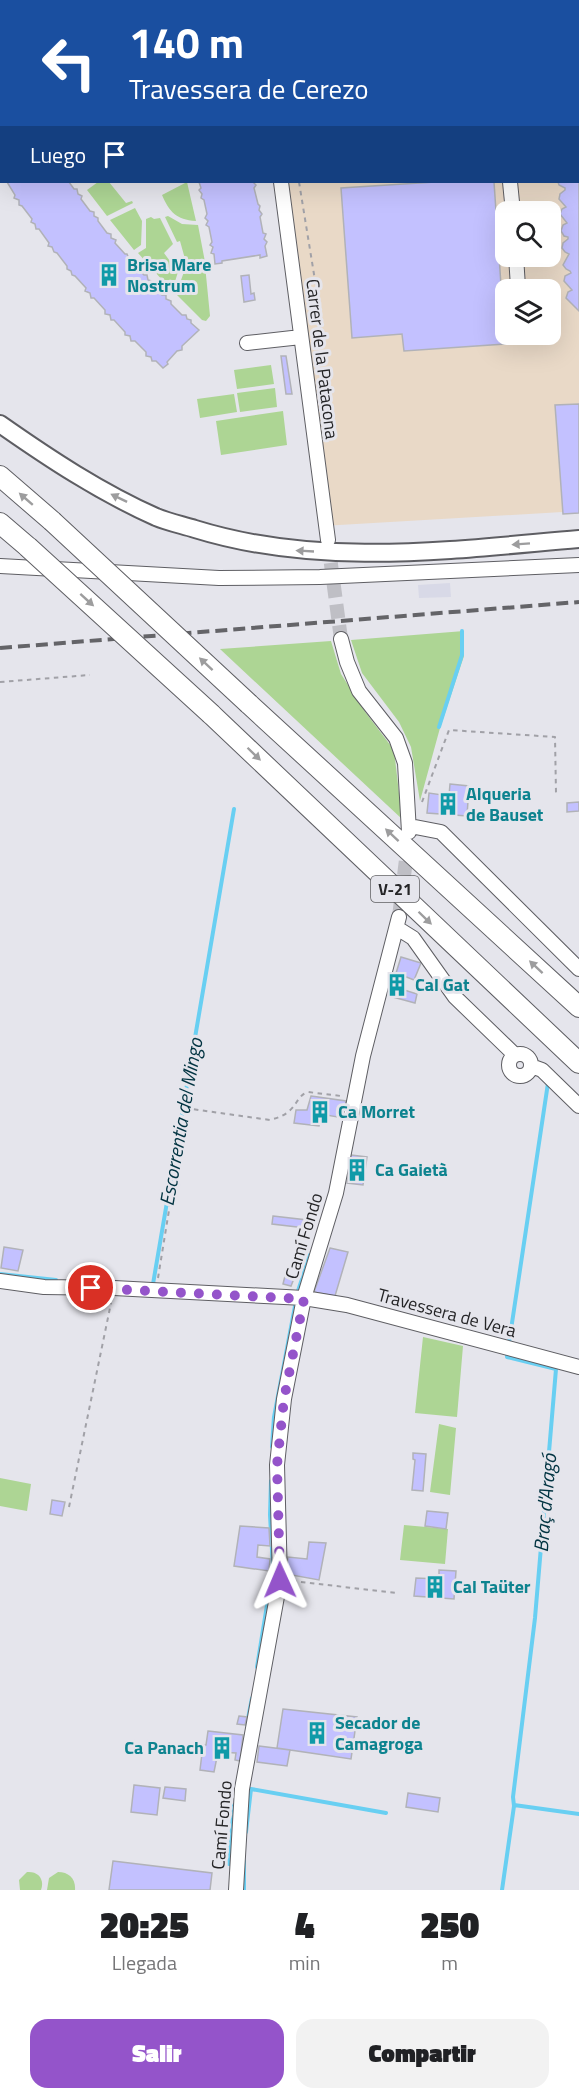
<!DOCTYPE html>
<html lang="es">
<meta charset="utf-8">
<style>
body{margin:0;font-family:"Titillium Web",sans-serif;background:#f2f2f2;color:#202124;height:100vh;display:flex;flex-direction:column;font-size:22px;white-space:nowrap}
*{box-sizing:border-box;margin:0}
p{font-size:20px;color:#757577}
.icon{flex:none;width:33px;height:33px;fill:none;stroke:currentColor;stroke-width:2;stroke-linecap:round;stroke-linejoin:round}
.map{position:relative;height:1890px;overflow:hidden}
.sheet{display:flex;flex-direction:column;background:#fff;flex:1}
.sheet>*{flex:none}
.hud{position:absolute;left:0px;top:0px;width:579px;height:183px;box-shadow:0 6px 24px #0002;background:#1a4fa0;color:#fff;overflow:hidden}
.buttons{position:absolute;left:495px;top:201px;display:grid;gap:12px}
.buttons a{display:grid;place-items:center;width:66px;height:66px;border-radius:12px;background:#fff;box-shadow:0 6px 24px #0002;font-size:30px}
.pin{position:absolute;display:grid;place-items:center;width:51px;height:51px;color:#fff;margin:-26px;border:3px solid #fff;border-radius:50%;box-shadow:0 2px 6px #0007}
.me{position:absolute;width:66px;margin:-33px;rotate:359deg;stroke-linejoin:round;filter:drop-shadow(0 0 4px #0008)}
.turn{display:flex;align-items:center;gap:21px;height:126px;padding:0 30px;font-size:27px}
.turn .icon{width:78px;height:78px;stroke-width:2.5}
.turn b{display:block;font-size:42px;line-height:51px}
.then{display:flex;align-items:center;height:57px;padding:0 30px;background:#0003;gap:12px;font-size:22px}
.eta{display:flex;justify-content:space-evenly;align-items:center;height:102px;text-align:center}
.eta b{font-size:36px;font-weight:800;line-height:42px}
.button{display:flex;gap:12px;margin-top:auto;padding:12px 30px}
.button a{flex:1;height:69px;border-radius:18px;background:#9454ca;color:#fff;font-size:24px;font-weight:800;line-height:69px;text-align:center}
.button a+a{background:#f2f2f2;color:#202124}
.map>svg:first-child{display:block}
.built{fill:#d8d9e7}
.industrial{fill:#e9d9c7;fill-rule:evenodd}
.green{fill:#add594}
.lines{fill:none;stroke-linecap:round;stroke-linejoin:round}
.stream{stroke:#68cff2;stroke-width:4}
.building{fill:#c3c1ff;stroke:#b1b2b8;stroke-width:1.5}
.minor-tunnel{stroke:#bfbfc5;stroke-width:14;stroke-dasharray:14 7;stroke-linecap:butt}
.minor-casing{stroke:#5e5e63;stroke-width:16}
.major-casing{stroke:#5e5e63;stroke-width:20}
.highway-casing{stroke:#5e5e63;stroke-width:22}
.path{stroke:#a1a1a7;stroke-width:2;stroke-dasharray:4.5 4.5;stroke-linecap:butt}
.minor{stroke:#fff;stroke-width:14}
.major{stroke:#fff;stroke-width:16}
.highway{stroke:#fff;stroke-width:20}
.rail{stroke:#646468;stroke-width:4;stroke-dasharray:12 6;stroke-linecap:butt}
.highway-bridge-casing{stroke:#5e5e63;stroke-width:22;stroke-linecap:butt}
.highway-bridge{stroke:#fff;stroke-width:20}
.oneway{fill:#9d9d9e}
.route{stroke:#9454ca;stroke-width:10;stroke-dasharray:0 18}
.labels{text-anchor:middle;stroke-width:6;stroke-linejoin:round;paint-order:stroke}
.shield{fill:#e5e5ec;stroke:#5f5f62;stroke-width:1.5}
.shield-label{font-size:16px;font-weight:bold;fill:#252527}
.culture-label{font-size:18px;font-weight:bold;fill:#0d838f;stroke:#e5e5ec;text-anchor:start}
.street-label{font-size:18px;fill:#252527;stroke:#e5e5ec}
.water-label{font-size:20px;font-style:italic;fill:#013341;stroke:#e5e5ec}
</style>
<div class="map">
<svg width="579" height="1890" viewBox="0 0 579 1890">
<rect width="100%" height="100%" fill="#e5e5ec"/>
<!-- built -->
<path class="built" d="M450,583l1,14 -32,1 -1,-13z"/>
<!-- industrial -->
<path class="industrial" d="M494,0h85v511l-257,15 -42,-344h298v-180l-102,-1zM506,212h44v44h-44zM506,290h44v44h-44z"/>
<!-- green -->
<path class="green" d="M98,182h11l17,21 6,-2 1,2 -26,13 -20,-26z
M187,182l9,39c-20,-1 -27,-10 -34,-26z
M135,208l7,13 -1,24 -7,5 -24,-30z
M168,216l14,8 16,1 7,37 -18,4 -7,-25 -3,1 -12,-25z
M151,217l3,2 6,-1 13,26 -9,9 14,19 -6,19 -34,-38 8,-5v-29z
M205,265l5,51 -4,5 -4,-1 -26,-26 9,-25z
M271,365l3,19 -37,5 -3,-19z
M275,388l2,19 -37,5 -3,-19z
M234,394l3,18 -37,6 -3,-19z
M283,411l4,34 -66,10 -5,-34z
M464,631v25l-24,72 -20,73 -9,-54 -12,-25 -37,-49 -11,-33z
M331,641l10,33 25,39 28,37 8,69 -182,-170z
M423,1337l40,9 -6,71 -42,-4z
M439,1424l17,4 -6,67 -20,-3z
M0,1478l31,6 -4,27 -27,-5z
M404,1525l44,4 -3,35 -45,-4z
M27,1872c11,-1 18,7 14,18h-21l-1,-10z
M58,1872c11,0 18,7 17,18h-28l2,-12z"/>
<g class="lines">
<!-- stream -->
<path class="stream" d="M439,727l23,-72v-24
M0,1274l56,6
M150,1284h3l81,-475
M298,1291l12,-36
M509,1343l39,-260
M272,1447l2,-30 21,-111
M257,1667l16,-99 -3,-53 1,-34
M247,1724l5,-26
M514,1805l65,9
M246,1832l5,-43 135,24
M229,1864l5,-59
M244,1890v-29
M502,1890l12,-84 -1,-9 22,-179 21,-249 -49,-12v-3"/>
</g>
<!-- building -->
<path class="building" d="M0,126l2,2v47l-2,-1z
M578,166l1,2v143l-13,-13 2,-6 4,-2 -8,-9 1,-5 6,-3 -1,-2 -4,-2 -3,-4 6,-11 -4,-2 -3,-4 1,-5 5,-4v-2l-4,-1 -3,-5 2,-6 4,-2 -7,-9 2,-5 4,-2 -7,-8 1,-5 5,-4v-2l-6,-3 -1,-3h20z
M7,182h62l5,7h3l1,5 4,2 -1,3 9,12 4,1v4l4,2v3l9,12 4,1v4l5,2 -1,3 10,11h2l2,5 4,1v4l11,11h3l1,5 4,1v3l10,11h4v4l5,2v3l11,11h4l1,4 4,1v3l8,7 -17,16v4l-5,1 -10,11 1,2 -5,4 -7,-7h-4l-1,-4 -5,-1v-4l-11,-11h-4l-1,-5 -5,-1v-3l-11,-12h-3l-1,-5 -5,-1v-4l-11,-12h-3l-1,-5 -5,-2 1,-3 -11,-12 -3,-1 -1,-4 -4,-2v-3l-10,-13 -3,-1 -2,-5 -4,-1 1,-3 -10,-14h-3l-1,-5 -4,-2 1,-3 -10,-13 -3,-1v-5l-5,-2 1,-3z
M199,182h54l3,3 -2,3 4,16 2,2 -1,4 3,4 -2,3 3,16 3,1 -2,5 3,3 -2,4 2,10 -7,2v-3l-38,6v2l-7,1 -1,-10 -3,-1 2,-6 -3,-2 2,-3 -3,-15 -3,-2 2,-4 -3,-3 2,-4 -3,-14 -3,-2 1,-4 -3,-4 2,-2z
M435,182h59l11,162 -101,7 -2,-17 -50,4 -11,-150z
M249,275l2,19 3,-1 1,7 -11,2 -3,-26z
M281,356h5l6,38h-6z
M579,404v109l-16,1 -8,-109z
M450,784l19,2 -2,30 -40,-3 2,-20 20,3z
M579,802v9l-12,1v-9z
M401,957l20,6 -7,17 -10,-4 -3,13 16,5 -2,9 -26,-7z
M311,1096l35,5 -3,17 -22,-4 -2,12 -25,-3 2,-13h11z
M351,1155l16,2 -4,28 -16,-2z
M273,1216l43,5 -2,8 -42,-5z
M4,1247l19,3 -5,21 -17,-3z
M330,1248l18,4 -13,44 -21,-4z
M286,1272l9,4 -4,10 -8,-2z
M413,1453l13,1 -3,37 -11,-1 3,-30 -2,-1z
M52,1500l13,2 -3,14 -12,-2z
M427,1511l21,2 -2,16 -21,-3z
M240,1526l29,2 1,18 -12,-1 -1,12 13,2 -1,12 -35,-5z
M309,1542l17,1 -7,37 -33,-6 2,-17 19,2z
M439,1570l17,1 -2,28 -40,-3 2,-18 23,1z
M283,1709l74,8 -6,42 -74,-11z
M239,1716l8,1 -2,8 -8,-1z
M208,1731l35,4 -3,26 -5,-1 1,-7 -18,-1 -4,20 -14,-2 3,-25h3z
M259,1746l31,4 -3,16 -30,-4z
M134,1785l26,3 -3,27 -26,-3z
M165,1787l21,2 -1,12 -22,-3z
M408,1793l32,5 -2,14 -32,-5z
M113,1861l99,12 -2,17h-101z"/>
<g class="lines">
<!-- minor-tunnel -->
<path class="minor-tunnel" d="M328,542l13,97
M399,917l9,-74"/>
<!-- minor casing -->
<g class="minor-casing">
<path id="minor" d="M285,0l1,2
M134,2l1,-2
M244,2l2,-2
M475,2l19,-2
M578,147h1
M281,182l47,358
M510,182l3,30
M516,256l2,31
M247,343l54,-6
M0,566l219,12 101,-1 259,-12
M341,639l6,23 12,29 37,47 9,25 4,69
M410,826l31,6 138,137
M397,928l16,10 42,59 60,58
M509 1065a11 11 0 1 1 22 0a11 11 0 1 1-22 0Z
M531,1066l11,4 37,36
M0,1281l44,6 70,1 190,10 43,7 232,62
M236,1890l6,-101 38,-209 -3,-115 7,-66 20,-101 32,-105 27,-137 36,-139"/>
</g>
<!-- major casing -->
<g class="major-casing">
<path id="major" d="M0,424c50,35 100,68 156,93 12,5 26,8 39,12 126,39 255,21 384,10"/>
</g>
<!-- highway casing -->
<g class="highway-casing">
<path id="highway" d="M0,476l52,45
M0,523l28,24
M249,704l330,303
M211,714l368,349"/>
</g>
<!-- path -->
<path class="path" d="M299,182l20,123 2,38 -5,1
M0,682l90,-7
M422,802l27,-72 106,7 1,56
M185,1108l85,12c7,-2 14,-4 19,-9 8,-6 9,-16 19,-19l33,4
M158,1278l12,-74
M69,1507l42,-204
M292,1581l105,12"/>
<!-- minor -->
<use href="#minor" class="minor"/>
<!-- major -->
<use href="#major" class="major"/>
<!-- highway -->
<use href="#highway" class="highway"/>
<!-- rail -->
<path class="rail" d="M0,648l579,-46"/>
<!-- highway-bridge casing -->
<g class="highway-bridge-casing">
<path id="highway-bridge" d="M52,521l197,183
M28,547l183,167"/>
</g>
<!-- highway-bridge -->
<use href="#highway-bridge" class="highway-bridge"/>
</g>
<!-- one-way arrows -->
<defs><path id="oneway-solid" d="M-6-.8H1V-3.2L6.5 0L1 3.2V.8H-6Z" transform="scale(1.5)"/></defs>
<g class="oneway">
<use href="#oneway-solid" transform="translate(119 498) rotate(-154)"/>
<use href="#oneway-solid" transform="translate(26 499) rotate(-139)"/>
<use href="#oneway-solid" transform="translate(521 544) rotate(176)"/>
<use href="#oneway-solid" transform="translate(305 551) rotate(-177)"/>
<use href="#oneway-solid" transform="translate(87 600) rotate(42)"/>
<use href="#oneway-solid" transform="translate(206 664) rotate(-137)"/>
<use href="#oneway-solid" transform="translate(254 754) rotate(44)"/>
<use href="#oneway-solid" transform="translate(392 835) rotate(-137)"/>
<use href="#oneway-solid" transform="translate(425 918) rotate(44)"/>
<use href="#oneway-solid" transform="translate(536 967) rotate(-137)"/>
</g>
<g class="lines">
<!-- route -->
<path class="route" d="M91,1288l213,11 -20,100 -7,66 3,115"/>
</g>
<!-- icons -->
<defs>
<g id="building-bare" transform="scale(1.8)"><path d="M-4-6H4V6H1V3H-1V6H-4ZM-2.5-4.3h1.7v1.8h-1.7ZM.8-4.3h1.7v1.8H.8ZM-2.5-1h1.7V.8h-1.7ZM.8-1h1.7V.8H.8Z" fill="#0f9aa8" stroke="#e5e5ec" stroke-width="2.5" paint-order="stroke"/></g>
</defs>
<g fill-rule="evenodd">
<use href="#building-bare" x="109" y="275"/>
<use href="#building-bare" x="448" y="804"/>
<use href="#building-bare" x="397" y="985"/>
<use href="#building-bare" x="320" y="1112"/>
<use href="#building-bare" x="357" y="1170"/>
<use href="#building-bare" x="435" y="1587"/>
<use href="#building-bare" x="317" y="1733"/>
<use href="#building-bare" x="222" y="1748"/>
</g>
<g class="labels">
<!-- shield labels -->
<rect class="shield" x="371" y="876" width="48" height="26" rx="4.5"/>
<g class="shield-label">
<text x="395" y="895">V-21</text>
</g>
<!-- culture labels -->
<g class="culture-label">
<text x="127" y="271">Brisa Mare<tspan x="127" dy="21">Nostrum</tspan></text>
<text x="466" y="800">Alqueria<tspan x="466" dy="21">de Bauset</tspan></text>
<text x="415" y="991">Cal Gat</text>
<text x="338" y="1118">Ca Morret</text>
<text x="375" y="1176">Ca Gaietà</text>
<text x="453" y="1593">Cal Taüter</text>
<text x="335" y="1729">Secador de<tspan x="335" dy="21">Camagroga</tspan></text>
<text x="204" y="1754" text-anchor="end">Ca Panach</text>
</g>
<!-- street labels -->
<g class="street-label">
<text transform="translate(322 359) rotate(83)" y="6">Carrer de la Patacona</text>
<text transform="translate(304 1236) rotate(-73)" y="6">Camí Fondo</text>
<text transform="translate(447 1313) rotate(15)" y="6">Travessera de Vera</text>
<text transform="translate(222 1825) rotate(-85)" y="6">Camí Fondo</text>
</g>
<!-- water labels -->
<g class="water-label">
<text transform="translate(181 1122) rotate(-80)" y="7">Escorrentia del Mingo</text>
<text transform="translate(545 1503) rotate(-85)" y="7">Braç d'Aragó</text>
</g>
</g>
</svg>
<div class="buttons">
<a><svg class="icon" aria-label="search" viewBox="0 0 24 24"><circle cx="10" cy="10" r="6"/><path d="M15 15l6 6"/></svg></a>
<a><svg class="icon" aria-label="layers" viewBox="0 0 24 24"><path d="M12 4l9 5-9 5-9-5zM3 14l9 5 9-5"/></svg></a>
</div>
<div class="pin" style="left:91px;top:1288px;background:#d93025"><svg class="icon" aria-label="arrive" viewBox="0 0 24 24"><path d="M6 21V4h12l-3 4 3 4H6"/></svg></div>
<svg class="me" style="left:280px;top:1580px" viewBox="-20 -20 40 40"><path d="M0-17L14 15 0 8-14 15z" fill="#9454ca" stroke="#fff" stroke-width="4"/></svg>
<div class="hud">
<div class="turn"><svg class="icon" aria-label="left" viewBox="0 0 24 24"><path d="M17 20v-9H6M10 6l-5 5 5 5"/></svg><div><b>140 m</b>Travessera de Cerezo</div></div>
<div class="then">Luego<svg class="icon" aria-label="arrive" viewBox="0 0 24 24"><path d="M6 21V4h12l-3 4 3 4H6"/></svg></div>
</div>
</div>
<section class="sheet">
<div class="eta">
<div><b>20:25</b><p>Llegada</p></div>
<div><b>4</b><p>min</p></div>
<div><b>250</b><p>m</p></div>
</div>
<div class="button"><a>Salir</a><a>Compartir</a></div>
</section>
